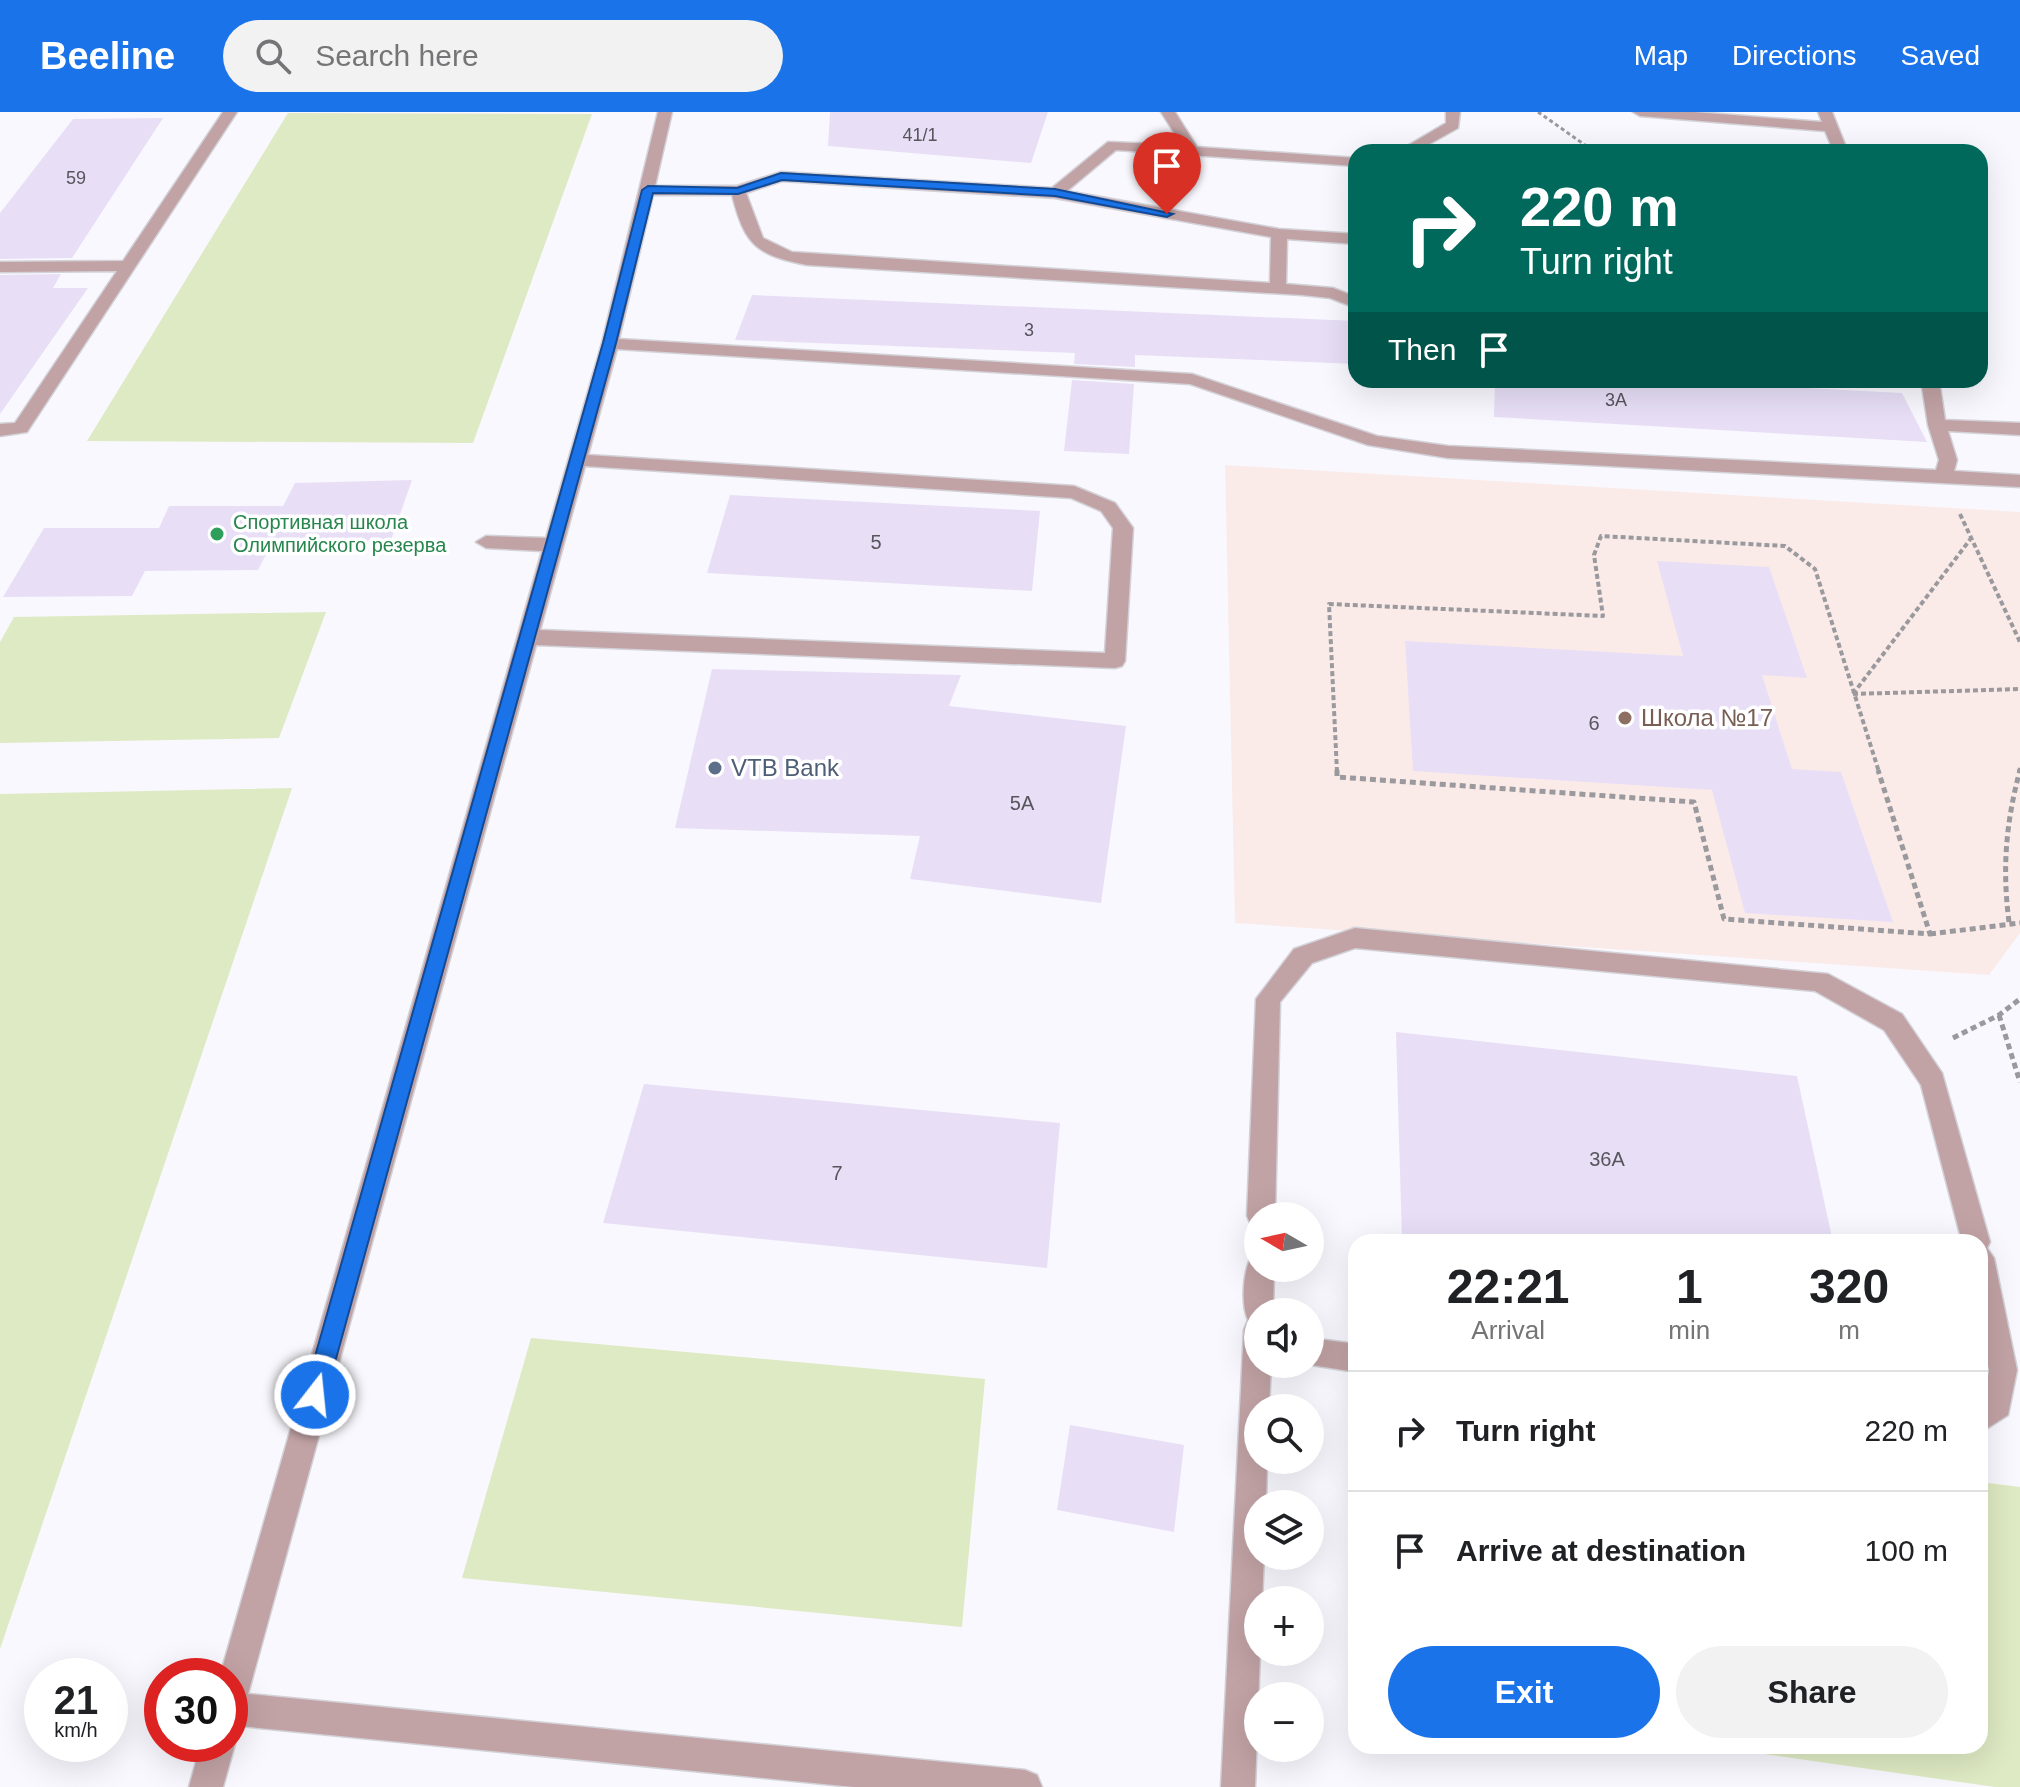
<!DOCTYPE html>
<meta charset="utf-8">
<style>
body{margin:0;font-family:Helvetica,sans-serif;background:#f2f2f2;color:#202124;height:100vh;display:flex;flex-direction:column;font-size:30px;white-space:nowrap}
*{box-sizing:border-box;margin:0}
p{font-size:26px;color:#757577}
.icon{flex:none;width:44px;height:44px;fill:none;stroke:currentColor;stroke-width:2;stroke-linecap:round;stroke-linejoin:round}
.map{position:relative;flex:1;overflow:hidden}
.sheet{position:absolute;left:1348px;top:1122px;width:640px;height:520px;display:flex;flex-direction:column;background:#fff;border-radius:24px;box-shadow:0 8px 32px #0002}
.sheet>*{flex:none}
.banner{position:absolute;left:1348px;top:32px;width:640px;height:244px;border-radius:24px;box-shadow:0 8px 32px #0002;background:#00695c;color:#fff;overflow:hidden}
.needle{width:52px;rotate:279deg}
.controls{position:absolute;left:1244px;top:1090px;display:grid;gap:16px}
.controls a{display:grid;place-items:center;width:80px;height:80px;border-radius:50%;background:#fff;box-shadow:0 8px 32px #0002;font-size:40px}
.speed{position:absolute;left:24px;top:1546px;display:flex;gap:16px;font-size:40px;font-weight:700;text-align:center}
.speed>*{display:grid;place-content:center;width:104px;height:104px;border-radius:50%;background:#fff;box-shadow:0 8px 32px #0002;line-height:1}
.speed small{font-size:20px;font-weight:400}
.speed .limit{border:12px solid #d22;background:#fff;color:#111}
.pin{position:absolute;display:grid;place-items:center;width:68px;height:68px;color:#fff;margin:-82px -34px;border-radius:50% 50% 50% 0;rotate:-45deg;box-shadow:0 0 8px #0007}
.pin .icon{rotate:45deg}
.me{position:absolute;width:88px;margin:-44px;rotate:16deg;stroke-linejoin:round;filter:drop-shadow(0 0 6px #0008)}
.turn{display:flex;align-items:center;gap:28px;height:168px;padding:0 40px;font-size:36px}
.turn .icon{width:104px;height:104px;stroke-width:2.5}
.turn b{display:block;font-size:56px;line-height:68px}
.then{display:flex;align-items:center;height:76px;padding:0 40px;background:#0003;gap:16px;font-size:30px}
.eta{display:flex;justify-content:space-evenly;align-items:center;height:136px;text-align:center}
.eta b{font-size:48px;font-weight:800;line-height:56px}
.action{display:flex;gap:16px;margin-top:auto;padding:16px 40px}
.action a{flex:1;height:92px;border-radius:48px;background:#1a73e8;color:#fff;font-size:32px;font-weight:800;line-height:92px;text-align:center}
.action a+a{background:#f2f2f2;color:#202124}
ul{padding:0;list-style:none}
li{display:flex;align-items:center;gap:24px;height:120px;padding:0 40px;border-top:2px solid #e0e0e0}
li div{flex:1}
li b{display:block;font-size:30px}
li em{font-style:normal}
header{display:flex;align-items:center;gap:48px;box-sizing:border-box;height:112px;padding:0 40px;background:#1a73e8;color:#fff}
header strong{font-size:38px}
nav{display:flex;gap:44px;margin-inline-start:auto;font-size:28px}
.search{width:560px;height:72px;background:#f2f2f2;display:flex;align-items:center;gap:20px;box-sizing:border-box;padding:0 28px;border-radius:44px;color:#757577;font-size:30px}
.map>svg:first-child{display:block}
.education{fill:#fbebe8}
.green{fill:#deeac3}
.building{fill:#e8dff7}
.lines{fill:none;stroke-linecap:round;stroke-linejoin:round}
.minor-casing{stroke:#d3d2d8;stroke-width:3}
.path-far2{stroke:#9a999e;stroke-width:3;stroke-dasharray:4 3;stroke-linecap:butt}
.path-far1{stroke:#9a999e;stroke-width:4;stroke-dasharray:5 3;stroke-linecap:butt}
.path{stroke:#9a999e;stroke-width:5;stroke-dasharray:6 4;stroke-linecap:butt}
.minor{fill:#c2a3a5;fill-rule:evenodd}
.route{fill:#1a73e8;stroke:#114b97;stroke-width:2}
.leisure-dot{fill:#2e9e5b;stroke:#fff;stroke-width:3}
.education-dot{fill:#8d6e63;stroke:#fff;stroke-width:3}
.service-dot{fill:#5c6f8a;stroke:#fff;stroke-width:3}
.labels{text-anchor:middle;stroke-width:7;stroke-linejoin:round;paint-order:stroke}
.far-number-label{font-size:18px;fill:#57545c}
.far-leisure-label{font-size:20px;fill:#27864d;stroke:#fff;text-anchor:start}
.number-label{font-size:20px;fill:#57545c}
.education-label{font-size:24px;fill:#785e54;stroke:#fff;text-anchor:start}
.service-label{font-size:24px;fill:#4e5e75;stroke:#fff;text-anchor:start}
</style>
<header>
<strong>Beeline</strong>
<div class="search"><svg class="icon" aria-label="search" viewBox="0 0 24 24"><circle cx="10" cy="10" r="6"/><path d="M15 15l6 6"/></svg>Search here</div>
<nav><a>Map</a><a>Directions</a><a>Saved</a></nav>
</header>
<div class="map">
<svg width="2020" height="1675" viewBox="0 0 2020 1675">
<rect width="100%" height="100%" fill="#f9f8fe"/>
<!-- education -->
<path class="education" d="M1225,353l795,47v421l-31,42 -754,-52z"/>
<!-- green -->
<path class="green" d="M288,1l304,1 -119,329 -386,-2z
M326,500l-47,126 -279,5v-101l14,-25z
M292,676l-292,861v-855z
M531,1226l454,41 -23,248 -500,-49z
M1980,1370l40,5v300h-25l-286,-41h271z"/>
<!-- building -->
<path class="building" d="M830,0h218l-17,51 -203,-17z
M163,6l-91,140 -72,1v-46l73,-94z
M61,162l-8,14h35l-88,126v-139z
M752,183l604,26v43l-221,-9v12l-61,-3 1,-11 -340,-13z
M1072,268l62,4 -5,70 -65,-3z
M1495,268h158l249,13 25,49 -433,-25z
M412,368l-21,60 -119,3 -14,27 -113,1 -13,25 -129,1 41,-69h115l10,-22h114l12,-23z
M730,383l310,16 -8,80 -325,-18z
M1657,449l112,6 38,111 -45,-3 30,94 49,3 52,150 -148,-9 -33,-123 -299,-19 -8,-130 278,15z
M712,557l249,6 -12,31 177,20 -25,177 -191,-24 10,-43 -245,-8z
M1396,920l401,44 36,166h-431z
M644,972l416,39 -13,145 -444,-45z
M1070,1313l114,20 -10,87 -117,-22z"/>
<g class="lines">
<!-- minor casing -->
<g class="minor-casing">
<path id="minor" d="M223,0h14l-210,320 -27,4v-12l15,-1 102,-152 -117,1v-10l123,-1z
M658,0h14l-17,74h82l44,-14 271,16 56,-46 74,3 -21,-33h14l22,35 159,11v8l-240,-16 -49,41 212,38 77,5v10l-69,-5 -1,45 47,4 23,9v11l-26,-10 -28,-3 -495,-30c-50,-10 -62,-19 -75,-70h-79l-34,144 573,35 185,62 71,10 488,24 3,-10 -11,-35 -7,-45h18l6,40 75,3v12l-72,-4 9,29 -3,11 66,4v12l-572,-29 -80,-13 -178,-61 -573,-35 -29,106 486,31 41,17 18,25 -8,133 -3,5 -7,2 -579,-23 -288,1049 777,76 12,5 5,12h-188l-624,-62v-49h-10l322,-1125 -56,-3 -10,-6 10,-6 60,2 56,-195zM782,69l273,17 216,39 -1,46 -478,-31 -29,-14 -17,-45zM585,354l486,32 30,13 12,17 -8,125 -565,-23z
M1446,0h14l-2,16 -43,24h-18l49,-29z
M1633,0h61l128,10 -4,-10h14l16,40h-14l-9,-21 -185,-15z
M1355,816l473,46 74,40 40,59 48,169 -3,6 7,10 23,112 -9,45 -28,18v-33l5,-3 4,-27 -9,-43v-85h-18l-41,-157 -37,-55 -69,-39 -460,-43 -43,15 -32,39 -5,214h-17v12l-7,-3 -4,-9 9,-217 38,-50z
M1258,1144v12h16l-1,44h-15v52h13l-2,44h-11v52h9l-1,44h-8v52h6l-2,44h-4l2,52 -5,135h-34l23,-457 4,-10c-7,-16 -5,-45 2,-61z
M1310,1226l46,6v28l-51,-8h5z
M230,1621l5,11 -12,43h-34l12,-43h29z"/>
</g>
<!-- path-far2 -->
<path class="path-far2" d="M1538,0l57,40"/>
<!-- path-far1 -->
<path class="path-far1" d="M1960,402l60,128
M1853,582l119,-157
M1853,582l167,-5
M1337,660l-8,-168 274,12 -9,-61 7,-19 184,10 30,23 64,203
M2019,660l1,-4"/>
<!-- path -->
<path class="path" d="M1337,658v7l357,25 30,117 206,15 -52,-164
M2009,810c-7,-54 -3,-100 11,-152
M1930,822l90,-11
M1999,903l21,67
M1953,926l46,-23 21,-16"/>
<!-- minor -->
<use href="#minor" class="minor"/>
</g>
<!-- route -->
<path class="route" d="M781,61l274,16 118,25 -6,3 -112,-21 -273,-16 -44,14 -85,-1 -37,150 -290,1052 -3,7 -8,4 -8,-4 -3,-7 299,-1052 39,-153 6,-4 89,2z"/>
<!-- markers -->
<circle class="leisure-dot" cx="217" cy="422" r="8"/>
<circle class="education-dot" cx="1625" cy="606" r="8"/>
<circle class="service-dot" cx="715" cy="656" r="8"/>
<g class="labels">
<!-- far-number labels -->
<g class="far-number-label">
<text x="920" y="29">41/1</text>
<text x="76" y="72">59</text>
<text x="1029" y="224">3</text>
<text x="1616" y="294">3А</text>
</g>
<!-- far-leisure labels -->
<g class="far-leisure-label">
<text x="233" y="417">Спортивная школа<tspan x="233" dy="23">Олимпийского резерва</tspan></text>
</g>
<!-- number labels -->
<g class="number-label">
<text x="876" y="437">5</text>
<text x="1594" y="618">6</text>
<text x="1022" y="698">5А</text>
<text x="1607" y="1054">36А</text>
<text x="837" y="1068">7</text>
</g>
<!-- education labels -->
<g class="education-label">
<text x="1641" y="614">Школа №17</text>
</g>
<!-- service labels -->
<g class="service-label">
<text x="731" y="664">VTB Bank</text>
</g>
</g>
</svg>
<div class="controls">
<a><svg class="needle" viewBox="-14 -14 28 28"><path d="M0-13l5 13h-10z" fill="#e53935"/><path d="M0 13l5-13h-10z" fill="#757577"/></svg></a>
<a><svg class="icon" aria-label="sound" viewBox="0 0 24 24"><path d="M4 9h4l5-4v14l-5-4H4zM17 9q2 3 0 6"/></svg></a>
<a><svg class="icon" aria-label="search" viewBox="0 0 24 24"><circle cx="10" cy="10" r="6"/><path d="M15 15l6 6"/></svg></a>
<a><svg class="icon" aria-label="layers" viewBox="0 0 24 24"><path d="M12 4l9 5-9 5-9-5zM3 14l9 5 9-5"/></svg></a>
<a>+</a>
<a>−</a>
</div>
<div class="speed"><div>21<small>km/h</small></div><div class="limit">30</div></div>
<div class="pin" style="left:1167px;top:102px;background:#d93025"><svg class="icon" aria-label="arrive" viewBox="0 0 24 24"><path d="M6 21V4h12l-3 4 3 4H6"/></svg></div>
<svg class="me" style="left:315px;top:1283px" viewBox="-20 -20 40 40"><circle r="17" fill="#1a73e8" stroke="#fff" stroke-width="3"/><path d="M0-11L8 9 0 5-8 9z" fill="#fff"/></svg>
<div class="banner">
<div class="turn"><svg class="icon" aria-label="right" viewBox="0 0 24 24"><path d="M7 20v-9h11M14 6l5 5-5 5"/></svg><div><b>220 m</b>Turn right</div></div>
<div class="then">Then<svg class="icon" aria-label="arrive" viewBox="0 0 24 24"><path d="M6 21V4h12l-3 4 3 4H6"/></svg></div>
</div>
<section class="sheet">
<div class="eta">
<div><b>22:21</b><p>Arrival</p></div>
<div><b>1</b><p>min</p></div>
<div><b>320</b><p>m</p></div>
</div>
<ul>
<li><svg class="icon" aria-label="right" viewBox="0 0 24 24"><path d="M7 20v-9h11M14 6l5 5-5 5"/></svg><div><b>Turn right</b></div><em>220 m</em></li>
<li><svg class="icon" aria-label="arrive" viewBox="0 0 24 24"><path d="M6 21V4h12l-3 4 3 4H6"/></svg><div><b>Arrive at destination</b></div><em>100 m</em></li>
</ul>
<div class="action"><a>Exit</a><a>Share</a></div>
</section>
</div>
